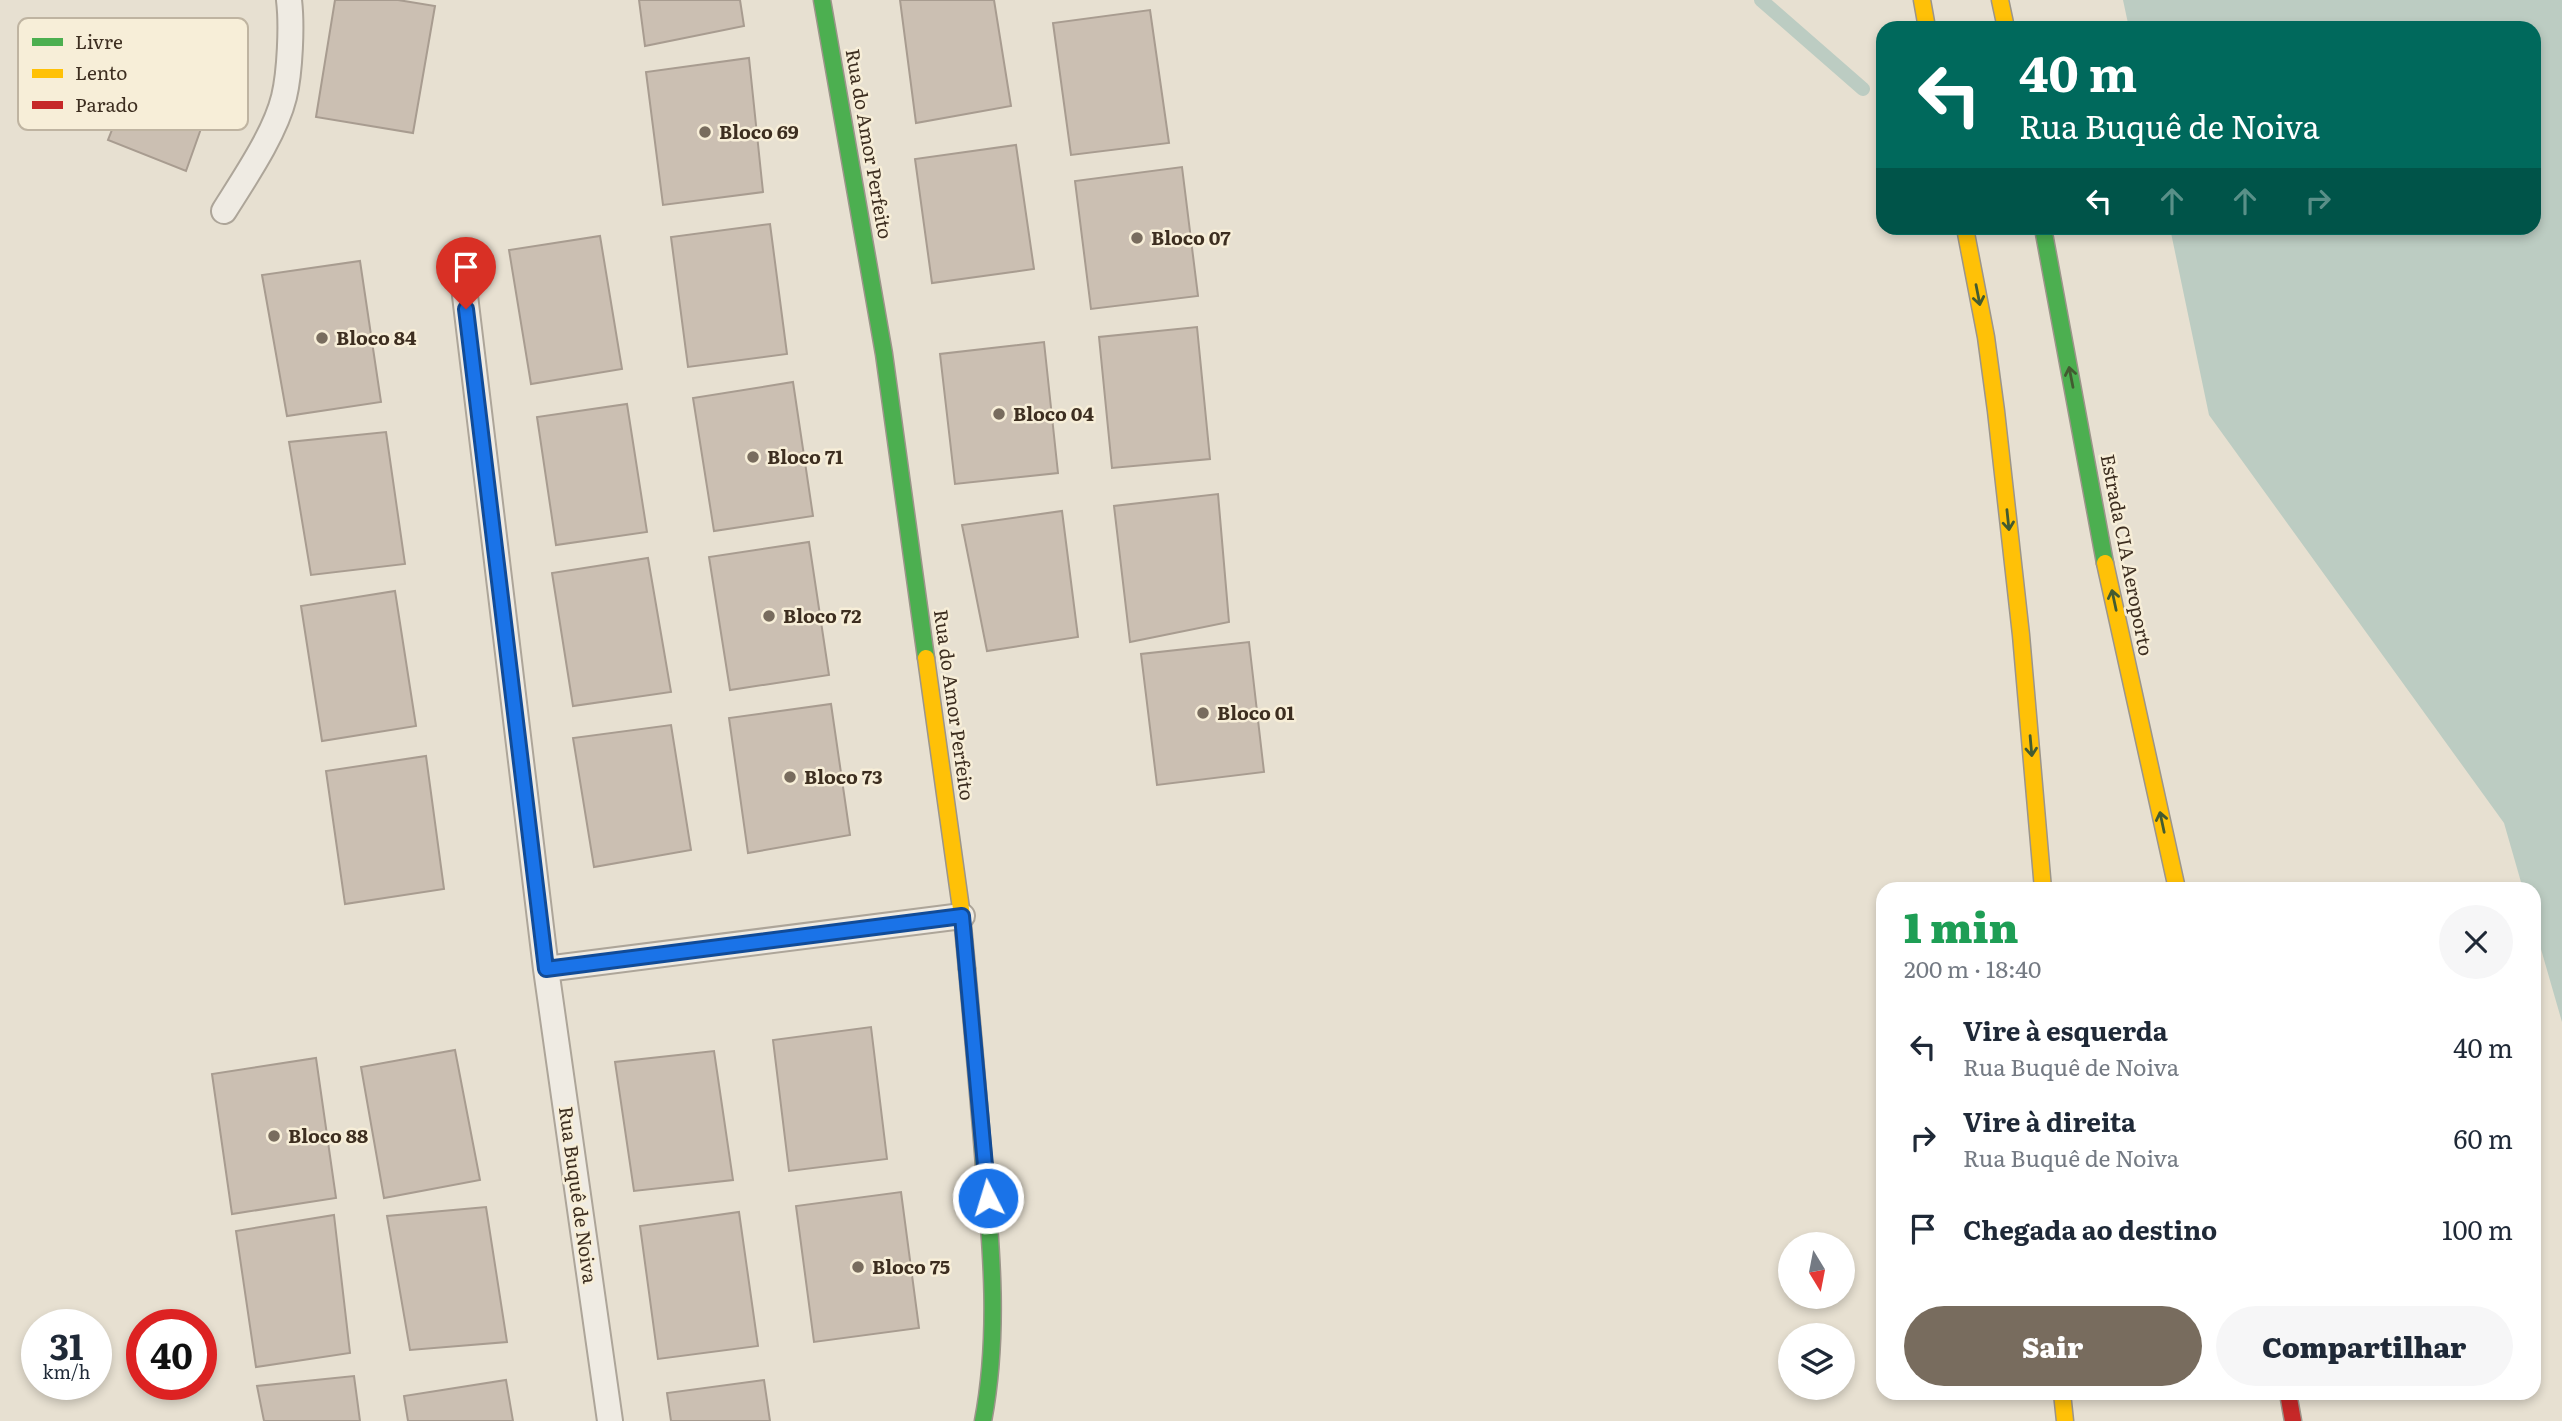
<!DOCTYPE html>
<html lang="pt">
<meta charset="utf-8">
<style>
body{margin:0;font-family:Literata,serif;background:#f6f6f7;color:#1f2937;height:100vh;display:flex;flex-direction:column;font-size:26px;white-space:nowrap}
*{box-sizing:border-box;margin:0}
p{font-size:23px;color:#747a83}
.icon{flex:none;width:38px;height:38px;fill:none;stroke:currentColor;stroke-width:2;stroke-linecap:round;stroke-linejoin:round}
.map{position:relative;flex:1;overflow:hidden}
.drawer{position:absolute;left:1876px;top:882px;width:665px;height:518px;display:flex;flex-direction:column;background:#fff;border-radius:21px;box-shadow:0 4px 10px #0003}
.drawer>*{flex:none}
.banner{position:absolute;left:1876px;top:21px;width:665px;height:214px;border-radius:21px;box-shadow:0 4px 10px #0003;background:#00695c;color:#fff;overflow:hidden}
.needle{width:46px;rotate:170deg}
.fabs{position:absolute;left:1778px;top:1232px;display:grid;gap:14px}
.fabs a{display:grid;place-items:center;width:77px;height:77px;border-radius:50%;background:#fff;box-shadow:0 4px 10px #0003;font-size:35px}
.speed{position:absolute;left:21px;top:1309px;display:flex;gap:14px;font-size:35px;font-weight:700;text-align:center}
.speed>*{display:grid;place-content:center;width:91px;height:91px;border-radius:50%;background:#fff;box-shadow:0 4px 10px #0003;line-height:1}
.speed small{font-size:18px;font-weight:400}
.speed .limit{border:10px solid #d22;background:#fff;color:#111}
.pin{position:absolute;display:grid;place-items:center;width:60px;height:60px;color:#fff;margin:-72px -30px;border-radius:50% 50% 50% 0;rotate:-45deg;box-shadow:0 0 7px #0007}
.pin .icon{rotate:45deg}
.me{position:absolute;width:77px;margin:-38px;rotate:355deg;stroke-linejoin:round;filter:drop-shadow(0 0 5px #0008)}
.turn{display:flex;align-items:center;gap:24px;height:147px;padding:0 28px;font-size:32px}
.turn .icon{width:91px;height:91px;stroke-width:2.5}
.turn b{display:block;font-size:49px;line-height:60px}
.lanes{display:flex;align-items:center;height:66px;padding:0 28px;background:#0003;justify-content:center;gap:35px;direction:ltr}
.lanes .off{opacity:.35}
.round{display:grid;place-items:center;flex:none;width:74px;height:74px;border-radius:37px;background:#f6f6f7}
.headline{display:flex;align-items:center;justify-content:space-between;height:119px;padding:0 28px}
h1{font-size:42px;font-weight:800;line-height:52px;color:#1e9e55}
.action{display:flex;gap:14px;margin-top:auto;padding:14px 28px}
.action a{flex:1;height:80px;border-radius:42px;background:#786c5e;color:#fff;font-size:28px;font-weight:800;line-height:80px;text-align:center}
.action a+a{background:#f6f6f7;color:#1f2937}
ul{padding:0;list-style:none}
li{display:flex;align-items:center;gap:21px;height:91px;padding:0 28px}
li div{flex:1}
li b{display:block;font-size:26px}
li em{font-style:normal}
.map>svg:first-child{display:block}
.water{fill:#bcccc2}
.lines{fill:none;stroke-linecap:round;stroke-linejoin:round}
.stream{stroke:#bcccc2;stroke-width:14}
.building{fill:#cbbfb2;stroke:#a89c90;stroke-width:2}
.lane-casing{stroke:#ada599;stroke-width:28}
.fast-casing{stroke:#9c958a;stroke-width:19}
.slow-casing{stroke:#9c958a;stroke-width:19}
.jam-casing{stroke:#9c958a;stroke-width:19}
.lane{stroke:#efebe3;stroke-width:24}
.fast{stroke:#4caf50;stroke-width:16}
.slow{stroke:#ffc107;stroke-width:16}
.jam{stroke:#c62828;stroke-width:16}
.oneway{stroke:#425b31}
.route-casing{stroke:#114b97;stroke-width:18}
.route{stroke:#1a73e8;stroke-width:12}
.poi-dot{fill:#786c5e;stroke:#f7eed8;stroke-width:2.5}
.labels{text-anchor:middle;stroke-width:5;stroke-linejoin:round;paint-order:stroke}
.poi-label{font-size:19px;font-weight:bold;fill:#3d2e20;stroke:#f7eed8;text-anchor:start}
.street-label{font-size:19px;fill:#3d2e20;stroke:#f7eed8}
.key{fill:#f7eed8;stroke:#bfb4a1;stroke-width:2}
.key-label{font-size:19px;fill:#3d2e20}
</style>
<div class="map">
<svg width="2562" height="1421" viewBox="0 0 2562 1421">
<rect width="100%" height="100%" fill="#e7e0d1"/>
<!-- water -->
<path class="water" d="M2123,0h439v1022l-28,-97v-36h-11l-19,-66 -295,-408 -39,-187h364v-200h-405z"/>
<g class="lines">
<!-- stream -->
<path class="stream" d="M1761,0l102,89"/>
</g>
<!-- building -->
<path class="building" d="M335,0h63l37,6 -22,127 -97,-16z
M639,0h101l4,26 -99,20z
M900,0h94l17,106 -95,17z
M1150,10l19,133 -98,12 -18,-132z
M151,31l75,27 -40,113 -78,-31z
M749,58l14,134 -100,13 -17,-133z
M1016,145l18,124 -102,14 -17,-124z
M1182,167l16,129 -107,13 -16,-128z
M770,224l17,130 -99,13 -17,-130z
M600,236l22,133 -91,15 -22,-134z
M360,261l21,141 -94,14 -25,-141z
M1197,327l13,132 -98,9 -13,-131z
M1044,342l14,131 -103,11 -15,-130z
M793,382l20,134 -99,15 -21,-133z
M627,404l20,128 -91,13 -19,-128z
M386,432l19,132 -94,11 -22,-133z
M1218,494l11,128 -99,20 -16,-136z
M1062,511l16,126 -91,14 -25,-126z
M809,542l20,133 -99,15 -21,-133z
M648,558l23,134 -98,14 -21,-133z
M395,591l21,135 -94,15 -21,-135z
M1249,642l15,130 -107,13 -16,-131z
M831,704l19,131 -102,18 -19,-135z
M671,725l20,125 -97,17 -21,-129z
M426,756l18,133 -99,15 -19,-133z
M871,1027l16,132 -98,12 -16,-131z
M455,1050l25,130 -96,18 -23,-131z
M714,1051l19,129 -99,11 -19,-129z
M316,1058l20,140 -104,16 -20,-140z
M901,1192l18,136 -105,14 -18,-136z
M486,1207l21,135 -97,8 -23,-134z
M739,1212l19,134 -100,13 -18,-133z
M334,1215l16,138 -94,14 -20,-136z
M354,1376l6,45h-96l-7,-35z
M506,1380l7,41h-105l-4,-25z
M764,1380l6,41h-99l-4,-28z"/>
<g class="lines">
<!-- lane casing -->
<g class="lane-casing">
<path id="lane" d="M224,211c20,-32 51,-77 60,-114 6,-25 8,-72 5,-97
M460,254l86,715 64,452
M546,969l416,-53"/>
</g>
<!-- fast casing -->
<g class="fast-casing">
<path id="fast" d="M822,0l62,354 42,304
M2043,228l62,335
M967,969c6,66 12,131 17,197 8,85 15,171 -1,255"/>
</g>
<!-- slow casing -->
<g class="slow-casing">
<path id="slow" d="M1922,0l5,28
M2000,0l6,28
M1965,228l21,109 10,74 25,224 22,254
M2105,563l72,326
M926,658l36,258 5,53
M2062,1393l3,28"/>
</g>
<!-- jam casing -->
<g class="jam-casing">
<path id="jam" d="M2288,1393l5,28"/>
</g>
<!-- lane -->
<use href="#lane" class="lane"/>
<!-- fast -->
<use href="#fast" class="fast"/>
<!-- slow -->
<use href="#slow" class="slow"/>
<!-- jam -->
<use href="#jam" class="jam"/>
</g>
<!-- one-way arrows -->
<defs><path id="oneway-shaft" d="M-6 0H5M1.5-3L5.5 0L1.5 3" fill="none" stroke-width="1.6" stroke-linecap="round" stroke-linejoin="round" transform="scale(1.75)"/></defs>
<g class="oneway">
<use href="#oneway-shaft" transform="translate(1978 295) rotate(79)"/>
<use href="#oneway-shaft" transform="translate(2071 377) rotate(-101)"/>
<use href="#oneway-shaft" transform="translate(2008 520) rotate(84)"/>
<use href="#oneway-shaft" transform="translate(2114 600) rotate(-102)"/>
<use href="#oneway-shaft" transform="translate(2031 746) rotate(85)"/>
<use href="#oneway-shaft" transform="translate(2162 822) rotate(-102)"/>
</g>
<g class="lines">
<!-- route casing -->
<g class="route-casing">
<path id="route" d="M466,309l80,660 416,-53 26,282"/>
</g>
<!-- route -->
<use href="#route" class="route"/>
</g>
<!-- markers -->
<g class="poi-dot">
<circle cx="705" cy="132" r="7"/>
<circle cx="1137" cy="238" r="7"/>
<circle cx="322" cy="338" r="7"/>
<circle cx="999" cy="414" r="7"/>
<circle cx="753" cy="457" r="7"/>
<circle cx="769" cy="616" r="7"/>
<circle cx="1203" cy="713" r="7"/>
<circle cx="790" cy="777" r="7"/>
<circle cx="274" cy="1136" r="7"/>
<circle cx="858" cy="1267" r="7"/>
</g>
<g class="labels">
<!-- poi labels -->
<g class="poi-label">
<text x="719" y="139">Bloco 69</text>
<text x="1151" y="245">Bloco 07</text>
<text x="336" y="345">Bloco 84</text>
<text x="1013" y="421">Bloco 04</text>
<text x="767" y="464">Bloco 71</text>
<text x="783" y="623">Bloco 72</text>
<text x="1217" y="720">Bloco 01</text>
<text x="804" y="784">Bloco 73</text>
<text x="288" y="1143">Bloco 88</text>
<text x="872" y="1274">Bloco 75</text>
</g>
<!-- street labels -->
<g class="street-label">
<text transform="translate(869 144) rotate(80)" y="7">Rua do Amor Perfeito</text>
<text transform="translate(2127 555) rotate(79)" y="7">Estrada CIA Aeroporto</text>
<text transform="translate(954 705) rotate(82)" y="7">Rua do Amor Perfeito</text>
<text transform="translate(578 1195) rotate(82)" y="7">Rua Buquê de Noiva</text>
</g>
</g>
<!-- legend -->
<rect x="18" y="18" width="230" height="112" rx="10" class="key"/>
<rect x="32" y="38" width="31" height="8" fill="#4caf50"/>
<rect x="32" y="69" width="31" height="9" fill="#ffc107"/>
<rect x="32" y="101" width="31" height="8" fill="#c62828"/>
<g class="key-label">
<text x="75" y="49">Livre</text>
<text x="75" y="80">Lento</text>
<text x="75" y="112">Parado</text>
</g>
</svg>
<div class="fabs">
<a><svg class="needle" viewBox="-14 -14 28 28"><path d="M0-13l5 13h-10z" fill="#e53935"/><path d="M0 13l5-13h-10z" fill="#747a83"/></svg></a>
<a><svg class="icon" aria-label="layers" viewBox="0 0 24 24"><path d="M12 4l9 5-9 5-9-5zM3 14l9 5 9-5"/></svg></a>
</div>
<div class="speed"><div>31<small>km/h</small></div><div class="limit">40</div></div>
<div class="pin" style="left:466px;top:309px;background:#d93025"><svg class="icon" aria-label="arrive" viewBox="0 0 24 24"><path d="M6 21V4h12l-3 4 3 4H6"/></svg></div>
<svg class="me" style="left:988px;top:1198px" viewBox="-20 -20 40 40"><circle r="17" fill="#1a73e8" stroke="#fff" stroke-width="3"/><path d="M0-11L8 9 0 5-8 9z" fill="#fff"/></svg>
<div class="banner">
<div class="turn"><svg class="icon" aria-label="left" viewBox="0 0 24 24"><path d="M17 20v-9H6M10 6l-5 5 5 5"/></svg><div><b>40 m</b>Rua Buquê de Noiva</div></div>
<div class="lanes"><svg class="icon" aria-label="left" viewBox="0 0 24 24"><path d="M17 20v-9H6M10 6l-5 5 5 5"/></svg><svg class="icon off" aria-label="ahead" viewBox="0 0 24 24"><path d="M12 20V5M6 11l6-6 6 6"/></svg><svg class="icon off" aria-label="ahead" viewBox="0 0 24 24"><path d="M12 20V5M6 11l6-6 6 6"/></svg><svg class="icon off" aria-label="right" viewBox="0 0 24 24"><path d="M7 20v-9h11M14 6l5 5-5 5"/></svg></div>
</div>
<section class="drawer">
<div class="headline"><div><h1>1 min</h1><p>200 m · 18:40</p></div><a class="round"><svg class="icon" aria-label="close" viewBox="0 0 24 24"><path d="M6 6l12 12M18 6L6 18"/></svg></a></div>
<ul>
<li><svg class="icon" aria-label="left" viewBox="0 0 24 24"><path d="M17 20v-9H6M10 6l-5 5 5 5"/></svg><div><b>Vire à esquerda</b><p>Rua Buquê de Noiva</p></div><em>40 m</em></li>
<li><svg class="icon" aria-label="right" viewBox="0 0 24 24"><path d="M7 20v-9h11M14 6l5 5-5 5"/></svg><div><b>Vire à direita</b><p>Rua Buquê de Noiva</p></div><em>60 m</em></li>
<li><svg class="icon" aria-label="arrive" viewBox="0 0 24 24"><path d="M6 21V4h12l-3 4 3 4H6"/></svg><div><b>Chegada ao destino</b></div><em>100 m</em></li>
</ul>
<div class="action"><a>Sair</a><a>Compartilhar</a></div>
</section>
</div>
